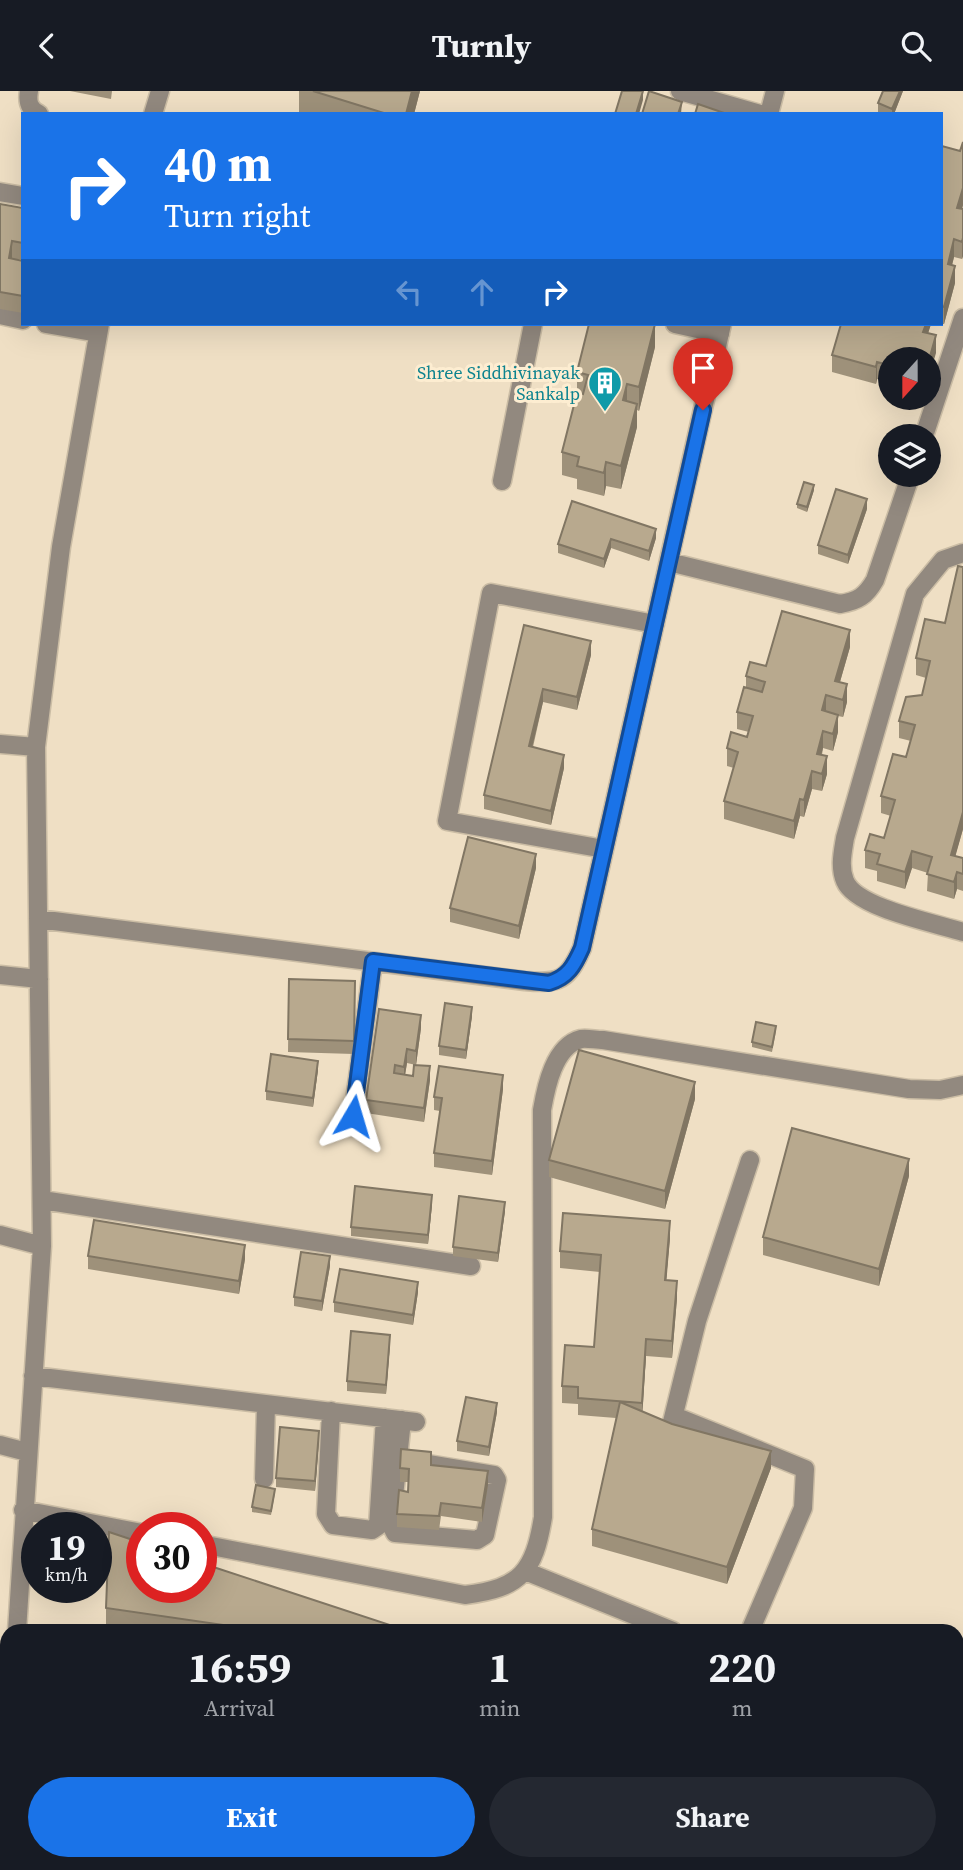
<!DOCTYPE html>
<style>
body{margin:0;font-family:"Source Serif 4",serif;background:#242831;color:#f1f3f6;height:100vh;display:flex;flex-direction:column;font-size:26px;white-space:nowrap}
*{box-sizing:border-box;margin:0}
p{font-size:23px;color:#9ea1a6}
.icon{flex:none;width:38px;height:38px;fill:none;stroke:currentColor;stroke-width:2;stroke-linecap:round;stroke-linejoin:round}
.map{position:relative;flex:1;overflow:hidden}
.drawer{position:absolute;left:0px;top:1533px;width:964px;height:247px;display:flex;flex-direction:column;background:#171b24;border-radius:21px 21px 0 0;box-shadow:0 7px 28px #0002}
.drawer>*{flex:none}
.hud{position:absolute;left:21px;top:21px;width:922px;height:214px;border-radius:0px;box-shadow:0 7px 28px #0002;background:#1a73e8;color:#fff;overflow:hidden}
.needle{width:46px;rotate:201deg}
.buttons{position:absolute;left:878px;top:256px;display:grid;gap:14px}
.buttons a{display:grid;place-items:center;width:63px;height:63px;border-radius:50%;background:#171b24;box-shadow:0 7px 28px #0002;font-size:35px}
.speed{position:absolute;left:21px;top:1421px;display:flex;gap:14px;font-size:35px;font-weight:700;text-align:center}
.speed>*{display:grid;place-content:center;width:91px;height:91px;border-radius:50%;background:#171b24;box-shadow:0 7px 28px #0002;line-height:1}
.speed small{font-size:18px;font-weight:400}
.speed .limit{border:10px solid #d22;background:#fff;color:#111}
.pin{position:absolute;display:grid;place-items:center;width:60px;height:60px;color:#fff;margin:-72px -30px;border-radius:50% 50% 50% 0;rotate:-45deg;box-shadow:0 0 7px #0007}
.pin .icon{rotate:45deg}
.me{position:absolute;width:77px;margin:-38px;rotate:7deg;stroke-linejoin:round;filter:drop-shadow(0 0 5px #0008)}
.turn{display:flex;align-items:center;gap:24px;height:147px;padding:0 28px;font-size:32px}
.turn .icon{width:91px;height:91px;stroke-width:2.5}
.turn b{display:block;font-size:49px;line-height:60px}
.lanes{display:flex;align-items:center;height:66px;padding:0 28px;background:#0003;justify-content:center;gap:35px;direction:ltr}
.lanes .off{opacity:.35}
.eta{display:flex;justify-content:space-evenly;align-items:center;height:119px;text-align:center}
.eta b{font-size:42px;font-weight:700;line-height:49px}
.cta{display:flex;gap:14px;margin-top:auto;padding:14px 28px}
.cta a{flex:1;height:80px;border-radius:42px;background:#1a73e8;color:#fff;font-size:28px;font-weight:700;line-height:80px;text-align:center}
.cta a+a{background:#242831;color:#f1f3f6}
header{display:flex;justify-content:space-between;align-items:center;height:91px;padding:0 28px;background:#171b24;font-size:32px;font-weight:700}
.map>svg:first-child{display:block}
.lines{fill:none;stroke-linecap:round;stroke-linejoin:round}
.minor-casing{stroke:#cbbda5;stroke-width:21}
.minor{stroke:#92897f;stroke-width:18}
.wall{fill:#9e917a}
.shaded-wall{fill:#817663}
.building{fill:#b8a98e;stroke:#817663;stroke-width:2}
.route-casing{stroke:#114b97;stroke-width:18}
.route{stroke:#1a73e8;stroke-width:12}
.labels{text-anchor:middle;stroke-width:6;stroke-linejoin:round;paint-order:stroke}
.culture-label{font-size:18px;fill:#0d838f;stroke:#fdedd1;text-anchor:end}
</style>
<header><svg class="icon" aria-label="back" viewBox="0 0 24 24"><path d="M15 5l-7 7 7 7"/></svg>Turnly<svg class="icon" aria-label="search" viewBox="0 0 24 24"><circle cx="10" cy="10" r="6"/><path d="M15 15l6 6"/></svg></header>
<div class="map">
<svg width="963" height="1779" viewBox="0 0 963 1779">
<rect width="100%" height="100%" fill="#efdfc4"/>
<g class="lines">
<!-- minor casing -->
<g class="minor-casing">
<path id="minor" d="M29,0c-2,11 0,18 10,23
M680,0l80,23
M153,23l7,-23
M769,23l6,-23
M0,101l23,4
M0,224l23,5
M46,233l52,9
M675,233l45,10
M924,345l39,-118
M502,390l31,-157
M963,462l-20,7 -28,34 -70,244c-2,13 -6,29 0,43 11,27 90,42 118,51
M669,471l171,42c18,-3 26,-8 35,-24l36,-106
M0,653l36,3
M604,758l-157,-28 44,-228 164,31
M38,828l487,62c35,3 43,-1 57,-33l140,-624
M0,884l39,4
M353,1025l20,-154
M750,1069l-53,161 -25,101 10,-3 123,50 -2,39 -53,123
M42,1109l429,66
M0,1144l42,11
M33,1285l383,46
M331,1320l-5,103 7,11 39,5 6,-4 7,-108
M0,1354l27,7
M398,1368l96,16 3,5 -12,55 -8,5 -82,-7 -4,-8 11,-105
M264,1388l2,-75
M23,1419l119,23
M201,1453l264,51c56,-7 69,-23 78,-78l-1,-407c4,-23 12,-64 39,-71 6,-1 15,1 22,1l306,49 31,1 23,-5
M525,1480l148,60
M17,1540l25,-385 -6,-499 25,-200 39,-223
M0,1592l7,1
M0,1748l7,-27
M0,1768h7
M72,1773l40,6
M164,1779l1,-6
M264,1779l1,-6
M628,1779l2,-6"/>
</g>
<!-- minor -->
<use href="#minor" class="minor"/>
</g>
<!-- wall -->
<path class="wall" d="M70,0h42l-1,8z
M299,0h121l-6,23h-115z
M883,0h20l-9,23h-13l-3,-1v-10z
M963,51v63l-1,4h1v47l-1,3 -8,-2 -2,8 3,18 -11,41h-2v-178l18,5z
M0,113l23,4v52l-11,-1 11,2v52l-23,-4z
M841,233h90l-3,9 8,20 -45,6v30l-7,-2v-6l-7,-2 -1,5 -44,-12v-17z
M655,256l-16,64 -2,-1v17l-16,62 -15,-3 -2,10 -27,-7v-10l-15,-4v-23l15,-59v-21z
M814,399l-7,22 -10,-4v-4z
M572,410l84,37 -7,23 -38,-13 -7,20 -46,-15v-9z
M867,418l-19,55 -30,-10v-9z
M963,476v262l-8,27 8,2v33l-6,-2 -3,10 -27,-8 1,-18 -16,-5 -7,21 -28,-8v-10l-12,-3v-18l19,-12 7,-22 -10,-3v-17l25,-39 5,-16 -12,-3v-17l23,-26 4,-17 -10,-3v-17l29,-35z
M524,534l67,30 -14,55 -34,-8 -10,45 31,21 -13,57 -67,-16v-14z
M850,556l-10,35 7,20 -4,15 -5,-1v16l-5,19 -10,-3 -1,7 5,19 -5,17 -10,-2 -8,28 -4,-1 -6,23 -70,-20v-18l10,-33 -7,-2v-18l20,-11 2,-5 -12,-3v-17l9,-25v-11l20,-10z
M536,777l-17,71 -69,-17v-14z
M289,888l66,2 -1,73 -66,-2z
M472,925l-6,43 -27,-4v-9z
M421,937l-5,37 -9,-2 -2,12 25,5 -6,42 -58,-9v-13z
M776,940l-4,21 -20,-5v-5z
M318,979l-5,37 -47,-7v-9z
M503,998l-11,86 -58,-8v-14l6,-42 -6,-1v-13z
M695,1008l-30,110 -116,-32v-17z
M909,1085l-30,110 -116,-31v-18z
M432,1113l-4,40 -77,-8v-9z
M505,1120l-7,51 -45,-6v-9z
M670,1147l-4,42 11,18 -5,60 -26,-2 -4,55 129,57 -44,116 -135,-38v-17l24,-111 -38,-3v-11l-16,-1v-17l32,-39 6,-75 -40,-4v-17z
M88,1165l157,3 -6,35 -151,-25z
M330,1175l-8,45 -28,-5v-9z
M418,1201l-5,33 -79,-13v-10z
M390,1253l-4,50 -39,-3v-10z
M497,1321l-8,44 -32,-5v-10z
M319,1349l-4,51 -39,-4v-9z
M431,1374l57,20 -6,37 -41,-6 -2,14 -42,-3v-13l11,-22v-10h-8v-14z
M275,1402l-4,22 -19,-3v-5z
M106,1517l290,23h-250l-40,-6z
M287,1773h87v6h-80z
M404,1773h38v6h-38z
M456,1773h143v2l2,4h-84l-12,-1v1h-49z"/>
<!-- shaded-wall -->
<path class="shaded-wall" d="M412,0h8l-6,23h-8z
M643,0v9l-4,14h-3z
M900,0h3l-9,23h-2v-5z
M682,11l-1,12h-3z
M963,97v17l-6,20v-17z
M963,147v18l-1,3v-17z
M954,148v18l-6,24v-17z
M12,150v17l-3,18v-18z
M955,175v17l-11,41v-17z
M655,233v23l-16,64v-24z
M926,233h5l-8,25v-17z
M936,244v18l-7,24v-17z
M877,271v17l-1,5v-17z
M627,293v24l-4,-8z
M637,313v23l-16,62v-23z
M606,371v24l-2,10v-23z
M814,394v5l-7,22v-5z
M867,408v10l-19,55v-9z
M656,438v9l-7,23v-10z
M611,448v9l-7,20v-9z
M850,539v17l-15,52v-18z
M591,550v14l-14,55v-13z
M847,593v18l-4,15v-17z
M543,598v13l-14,58v-14z
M826,604v17l-4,-2z
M838,624v17l-5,19v-17z
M823,640v17l-6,23v-17z
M564,664v13l-13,57v-14z
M827,665v18l-5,17v-17z
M812,680v18l-8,28v-17z
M800,708v17l-6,23v-18z
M963,721v17l-12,43v-17z
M912,760v17l-7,21v-17z
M536,763v14l-17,71v-13z
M957,781v17l-3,10v-17z
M472,916v9l-6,43v-9z
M421,924v13l-5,37v-14z
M407,958v14l-3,18v-14z
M318,970v9l-5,37v-9z
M430,975v14l-6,42v-14z
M503,984v14l-11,86v-14z
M695,991v17l-30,110v-18z
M909,1068v17l-30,110v-17z
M432,1104v9l-4,40v-9z
M505,1111v9l-7,51v-9z
M670,1130v17l-5,60v-18z
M245,1154v14l-6,35v-13z
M330,1165v10l-8,45v-10z
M677,1190v17l-5,60v-17z
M418,1191v10l-5,33v-10z
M390,1244v9l-4,50v-9z
M646,1248v17l-4,64v-17z
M497,1312v9l-8,44v-9z
M319,1340v9l-4,51v-10z
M771,1360v17l-44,116v-17z
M488,1380v14l-6,37v-14z"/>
<!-- building -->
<path class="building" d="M313,0h99l-6,23h-19z
M622,0h21l-7,23h-21z
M649,0l33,11 -4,12h-36z
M883,0h17l-8,18 -14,-6z
M698,13l29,10h-32z
M963,51v46l-6,20 6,1v29l-1,4 -8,-3 -6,25 7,2 -11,41 -2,-1v-160l18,5z
M0,113l23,4v35l-11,-2 -3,17 14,3v35l-23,-4z
M589,233h66l-16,63 -12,-3 -4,16 14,4 -16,62 -15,-4 -2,11 -27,-7 2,-9 -17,-5 15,-59 6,1 5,-19 -11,-3z
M841,233h85l-3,8 13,3 -7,25v-1h-38v12l-7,-2 1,-5 -8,-2 -1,5 -44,-12z
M804,391l10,3 -7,22 -10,-3z
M836,398l31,10 -19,56 -30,-10z
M572,410l84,28 -7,22 -38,-12 -7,20 -46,-15z
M958,475l5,1v245l-12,43 12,3v16l-6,-2 -3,10 -27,-8 5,-17 -20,-6 -7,21 -28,-8 3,-10 -15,-4 5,-16 14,4 11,-38 -14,-4 12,-42 13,3 9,-32 -16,-4 7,-24 16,-2 8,-34 -14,-3 9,-39 20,4z
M782,520l68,19 -15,51 12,3 -4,16 -17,-5 -4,15 16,5 -5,19 -10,-3 -6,23 10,2 -5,18 -10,-3 -8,29 -4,-1 -6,22 -70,-20 14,-49 -11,-4 4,-16 16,5 6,-21 -16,-4 7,-25 18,5 3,-10 -19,-6 4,-14 16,4z
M524,534l67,16 -14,56 -34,-8 -14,57 35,9 -13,56 -67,-16z
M468,746l68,17 -17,72 -69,-18z
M289,888l66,2 -1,60 -66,-2z
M445,912l27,4 -6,43 -27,-4z
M379,918l42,6 -5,36 -9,-2 -3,18 -9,-2 -1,8 19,3 1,-11 16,1 -6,42 -58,-8z
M756,931l20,4 -4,21 -20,-5z
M579,959l116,32 -30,109 -116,-31z
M271,963l47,7 -5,37 -47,-7z
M439,975l64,9 -11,86 -58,-8 8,-55 -8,-1z
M792,1037l117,31 -30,110 -116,-32z
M355,1095l77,9 -4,40 -77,-8z
M459,1105l46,6 -7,51 -45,-6z
M563,1122l107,8 -5,59 12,1 -5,60 -26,-2 -4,64 -64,-5v-11l-16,-1 3,-41 29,2 7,-92 -41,-4z
M94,1129l151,25 -6,36 -151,-25z
M301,1161l29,4 -8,45 -28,-4z
M340,1178l78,13 -5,33 -79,-13z
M351,1240l39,4 -4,50 -39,-4z
M466,1306l31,6 -8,44 -32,-6z
M620,1311l52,22 99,27 -44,116 -135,-38z
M280,1336l39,4 -4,50 -39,-3z
M401,1358l30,3v13l57,6 -6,37 -41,-5 -2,13 -42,-2 2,-24 9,2 1,-23 -9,-1z
M256,1394l19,4 -4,22 -19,-4z
M109,1441l33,11v44h59v-24l195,64 -2,4h-130l-158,-23z
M306,1773h68l-5,6h-56z
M456,1773h48v6l-48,-5z
M526,1773h71l4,6h-73z"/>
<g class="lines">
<!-- route casing -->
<g class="route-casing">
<path id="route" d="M353,1025l20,-155 176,22c19,-6 25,-17 33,-35l121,-538"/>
</g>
<!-- route -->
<use href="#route" class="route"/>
</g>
<!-- icons -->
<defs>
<g id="building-pin" transform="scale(1.75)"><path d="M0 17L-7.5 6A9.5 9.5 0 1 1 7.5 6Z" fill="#0f9aa8" stroke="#fdedd1"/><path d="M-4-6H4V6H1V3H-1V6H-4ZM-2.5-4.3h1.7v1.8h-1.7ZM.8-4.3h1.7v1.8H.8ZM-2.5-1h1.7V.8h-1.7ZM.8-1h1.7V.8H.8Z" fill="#fff"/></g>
</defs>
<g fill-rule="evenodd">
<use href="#building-pin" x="605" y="292"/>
</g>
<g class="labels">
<!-- culture labels -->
<g class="culture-label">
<text x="580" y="288">Shree Siddhivinayak<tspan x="580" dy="21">Sankalp</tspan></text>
</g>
</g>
</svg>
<div class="buttons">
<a><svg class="needle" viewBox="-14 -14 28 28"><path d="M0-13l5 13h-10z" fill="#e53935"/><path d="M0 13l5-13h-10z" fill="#9ea1a6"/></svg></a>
<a><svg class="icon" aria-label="layers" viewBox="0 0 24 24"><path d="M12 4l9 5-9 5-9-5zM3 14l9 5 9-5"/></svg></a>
</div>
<div class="speed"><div>19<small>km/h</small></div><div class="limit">30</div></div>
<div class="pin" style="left:703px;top:319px;background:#d93025"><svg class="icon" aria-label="arrive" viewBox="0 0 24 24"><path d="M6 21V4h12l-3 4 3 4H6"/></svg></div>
<svg class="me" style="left:353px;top:1025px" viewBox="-20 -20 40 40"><path d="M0-17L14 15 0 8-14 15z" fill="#1a73e8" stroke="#fff" stroke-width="4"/></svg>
<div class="hud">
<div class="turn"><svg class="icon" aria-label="right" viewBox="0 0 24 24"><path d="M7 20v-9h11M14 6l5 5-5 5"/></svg><div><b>40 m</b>Turn right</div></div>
<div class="lanes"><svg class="icon off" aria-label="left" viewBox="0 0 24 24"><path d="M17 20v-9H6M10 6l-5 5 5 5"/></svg><svg class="icon off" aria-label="ahead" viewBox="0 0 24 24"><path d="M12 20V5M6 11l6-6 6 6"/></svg><svg class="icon" aria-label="right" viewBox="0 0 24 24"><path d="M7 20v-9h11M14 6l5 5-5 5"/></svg></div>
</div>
<section class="drawer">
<div class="eta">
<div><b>16:59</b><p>Arrival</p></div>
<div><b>1</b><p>min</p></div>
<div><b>220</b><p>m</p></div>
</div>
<div class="cta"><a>Exit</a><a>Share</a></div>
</section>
</div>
